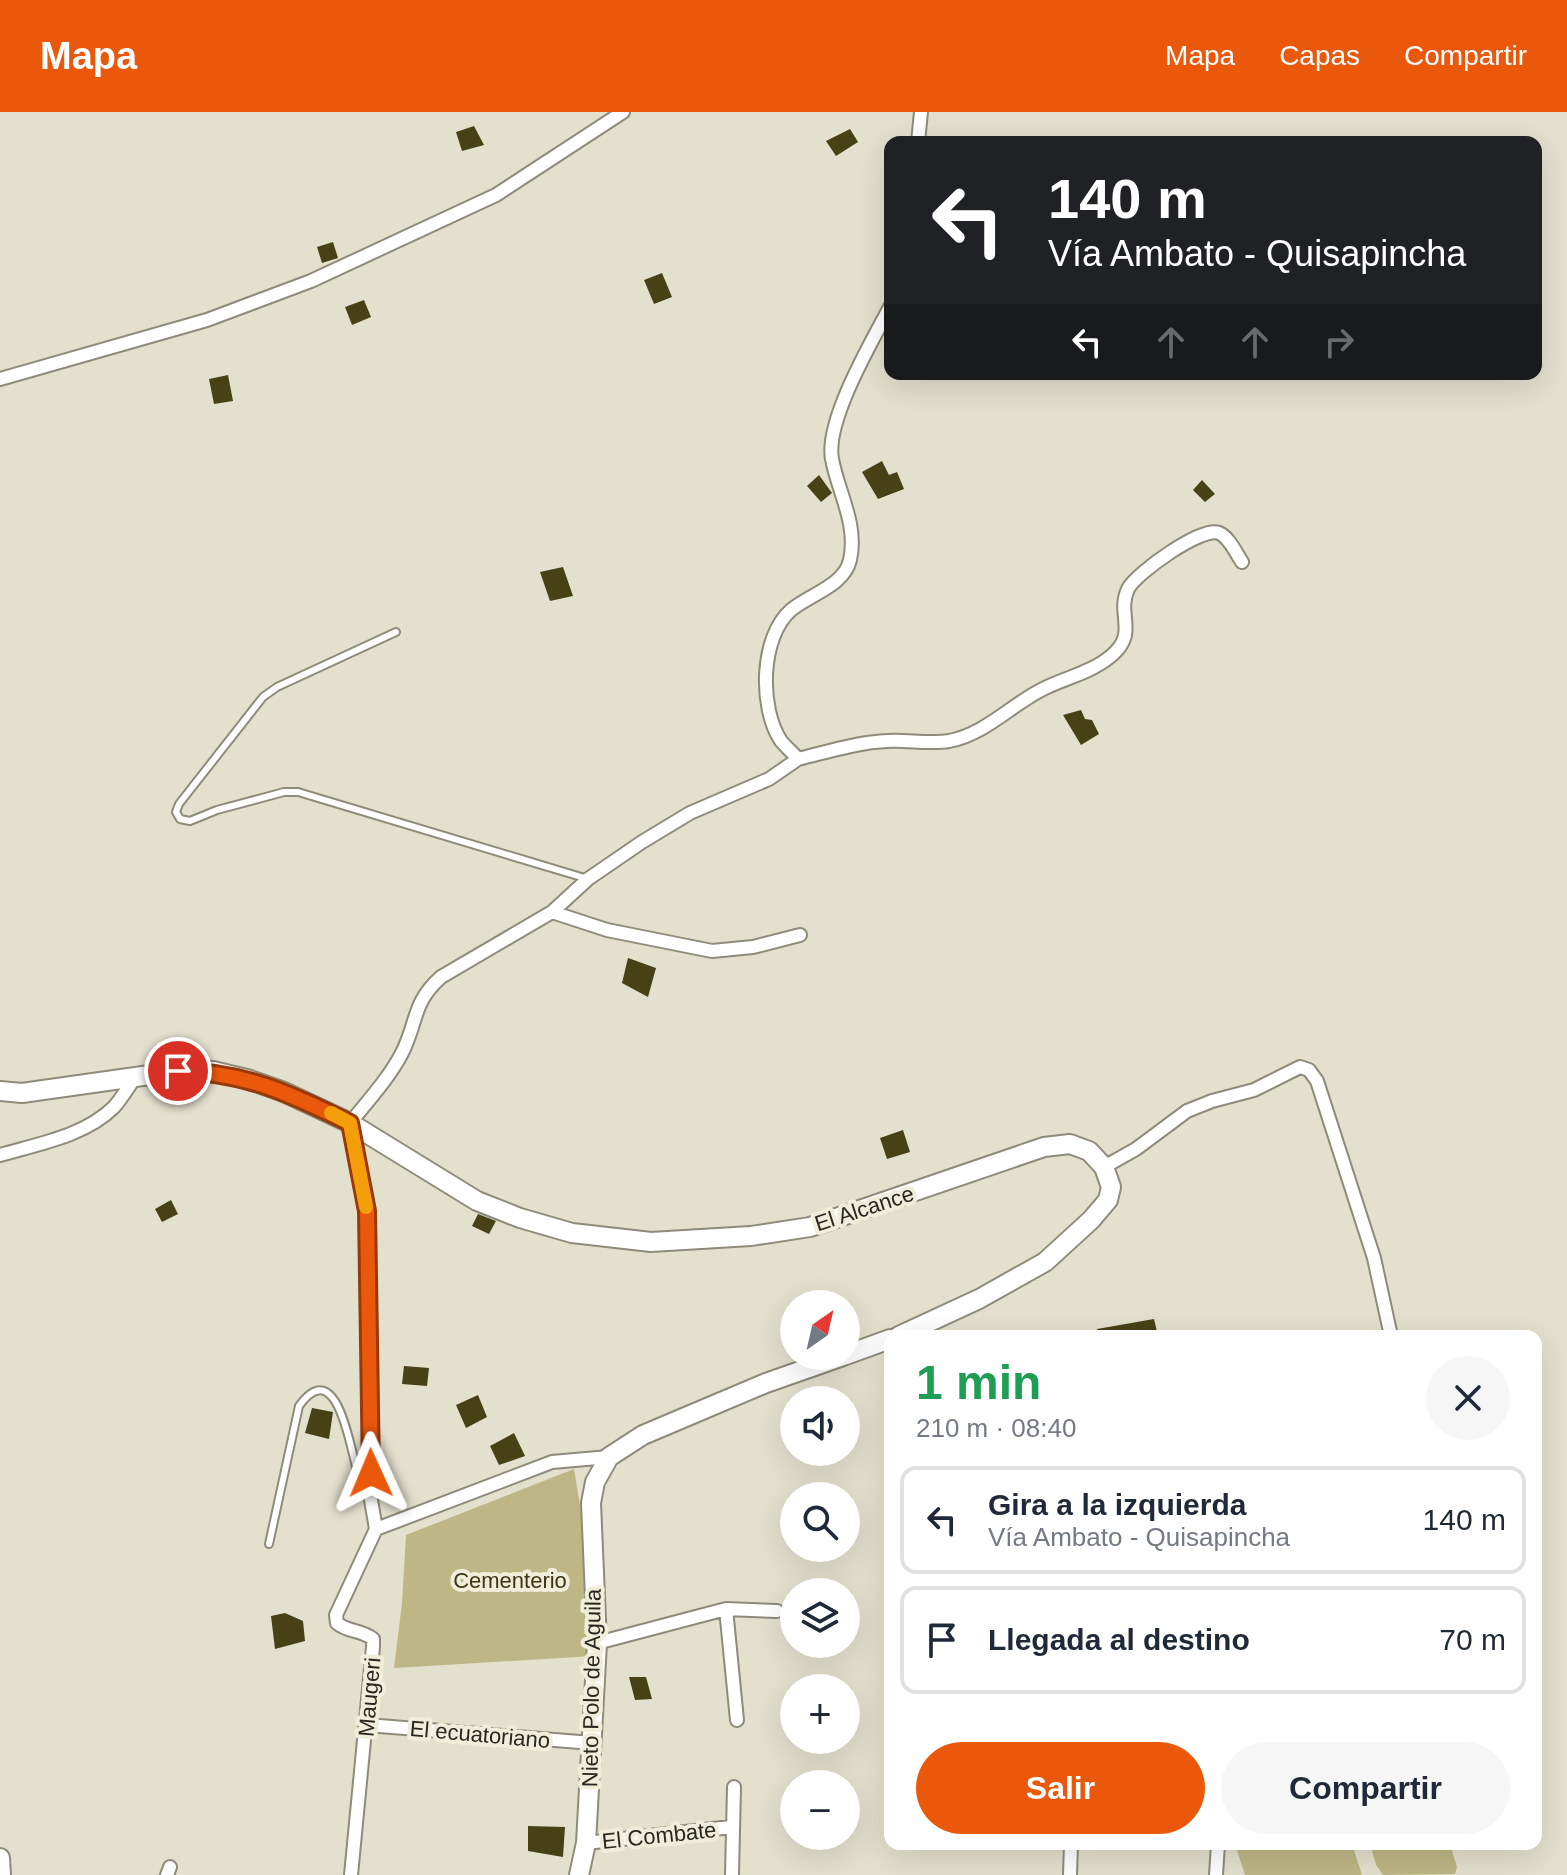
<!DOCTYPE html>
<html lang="es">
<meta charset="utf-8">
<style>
body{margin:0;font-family:Arial,sans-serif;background:#f6f6f7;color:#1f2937;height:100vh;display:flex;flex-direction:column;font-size:30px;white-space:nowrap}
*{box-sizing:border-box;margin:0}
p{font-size:26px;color:#747a83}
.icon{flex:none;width:44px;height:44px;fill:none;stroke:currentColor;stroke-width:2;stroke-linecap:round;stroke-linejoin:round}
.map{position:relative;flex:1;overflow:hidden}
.sheet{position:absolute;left:884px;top:1218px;width:658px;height:520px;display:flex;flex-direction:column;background:#fff;border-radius:16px;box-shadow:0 8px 32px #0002}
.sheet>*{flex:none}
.banner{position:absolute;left:884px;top:24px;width:658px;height:244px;border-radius:16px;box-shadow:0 8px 32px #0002;background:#202124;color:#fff;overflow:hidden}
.needle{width:52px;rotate:34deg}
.fabs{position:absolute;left:780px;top:1178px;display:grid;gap:16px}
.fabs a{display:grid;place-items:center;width:80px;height:80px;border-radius:50%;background:#fff;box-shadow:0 8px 32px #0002;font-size:40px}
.pin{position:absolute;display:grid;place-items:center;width:68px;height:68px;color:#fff;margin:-34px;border:4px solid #fff;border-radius:50%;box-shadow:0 2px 8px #0007}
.me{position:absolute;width:88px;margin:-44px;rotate:359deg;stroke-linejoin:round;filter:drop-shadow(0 0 6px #0008)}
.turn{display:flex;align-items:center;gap:28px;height:168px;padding:0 32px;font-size:36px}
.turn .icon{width:104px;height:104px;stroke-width:2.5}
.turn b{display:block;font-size:56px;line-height:68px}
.lanes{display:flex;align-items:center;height:76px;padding:0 32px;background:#0003;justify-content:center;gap:40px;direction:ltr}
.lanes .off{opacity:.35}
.round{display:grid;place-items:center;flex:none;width:84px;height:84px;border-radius:42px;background:#f6f6f7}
.summary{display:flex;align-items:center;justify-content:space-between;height:136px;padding:0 32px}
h1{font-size:48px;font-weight:700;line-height:60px;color:#1e9e55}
.primary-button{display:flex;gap:16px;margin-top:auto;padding:16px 32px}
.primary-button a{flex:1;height:92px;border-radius:48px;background:#ea580c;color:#fff;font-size:32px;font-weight:700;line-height:92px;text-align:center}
.primary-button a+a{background:#f6f6f7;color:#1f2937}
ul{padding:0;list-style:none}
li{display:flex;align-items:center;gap:24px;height:108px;margin:0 16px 12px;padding:0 16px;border:4px solid #e0e1e3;border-radius:16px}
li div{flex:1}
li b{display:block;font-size:30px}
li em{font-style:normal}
header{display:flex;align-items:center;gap:48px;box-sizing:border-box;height:112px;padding:0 40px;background:#ea580c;color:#fff}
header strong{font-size:38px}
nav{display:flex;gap:44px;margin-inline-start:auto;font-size:28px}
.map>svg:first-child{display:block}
.green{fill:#beb684}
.building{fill:#484116}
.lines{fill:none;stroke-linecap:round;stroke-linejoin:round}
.lane-casing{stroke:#8e8b7b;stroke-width:10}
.street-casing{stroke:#8e8b7b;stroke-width:16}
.secondary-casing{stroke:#8e8b7b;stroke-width:22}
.lane{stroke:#fff;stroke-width:6}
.street{stroke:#fff;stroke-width:12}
.secondary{stroke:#fff;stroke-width:18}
.route-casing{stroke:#983908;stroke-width:20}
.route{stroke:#ea580c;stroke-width:14}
.slow{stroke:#f59e0b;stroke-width:14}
.labels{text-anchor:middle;stroke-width:8;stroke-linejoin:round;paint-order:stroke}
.street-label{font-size:22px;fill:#282720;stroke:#f0eddb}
.park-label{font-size:22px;fill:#3c3612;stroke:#f0eddb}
</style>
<header>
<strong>Mapa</strong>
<nav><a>Mapa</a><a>Capas</a><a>Compartir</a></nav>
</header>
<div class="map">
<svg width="1567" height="1763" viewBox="0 0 1567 1763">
<rect width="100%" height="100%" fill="#e3e0ce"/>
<!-- green -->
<path class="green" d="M574,1357l16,97 3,90 -199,12 8,-65 4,-68z
M1352,1732l10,31h-117l-10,-31z
M1383,1732h67l7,23 -2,7 -72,1 -7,-10 -5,-18z"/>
<!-- building -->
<path class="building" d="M474,14l10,19 -22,6 -6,-19z
M850,17l8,13 -22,14 -10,-15z
M333,130l5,16 -16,5 -5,-16z
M662,161l10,24 -18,7 -10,-24z
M364,188l7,17 -19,8 -7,-18z
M228,263l5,26 -19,3 -5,-25z
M882,349l7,14 8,-3 7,17 -26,10 -16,-27z
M819,363l13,18 -11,9 -14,-16z
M1202,368l13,14 -10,8 -12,-12z
M563,455l10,29 -23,5 -10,-29z
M1081,598l4,9 7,1 7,14 -18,11 -18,-30z
M628,846l28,10 -8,29 -26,-14z
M903,1018l7,22 -23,7 -7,-21z
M171,1088l7,14 -16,8 -7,-13z
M478,1102l18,7 -7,13 -17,-8z
M1154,1207l4,17h-61v-7z
M404,1254l25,2 -2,18 -25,-2z
M478,1283l9,22 -21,11 -10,-23z
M312,1296l21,4 -4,27 -24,-6z
M514,1321l11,23 -26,9 -9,-19z
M285,1501l18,8 2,20 -30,8 -4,-33z
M629,1565h17l6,22 -17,1z
M528,1714l37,1 -2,30 -35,-6z"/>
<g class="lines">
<!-- lane casing -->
<g class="lane-casing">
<path id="lane" d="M396,520l-119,55 -14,10 -84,107 -3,8 4,7 10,2 27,-11 67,-18h14l290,87
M269,1432l30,-138c38,-53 51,42 58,64 2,8 6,16 10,23"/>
</g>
<!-- street casing -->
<g class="street-casing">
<path id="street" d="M918,30l3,-30
M0,267l207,-59 104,-39 185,-86 127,-83
M798,647c29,-7 60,-17 90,-18 20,-1 41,3 61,0 37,-7 64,-38 96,-53 23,-11 47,-16 66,-32 28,-23 5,-41 17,-67 8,-16 74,-63 91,-56 10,4 17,20 23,29
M552,800l55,18 105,21 41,-4 47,-12
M0,1043c38,-11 85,-19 114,-48 8,-9 15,-21 22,-31
M1104,1055l32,-18 51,-38 25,-10 42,-11 46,-23 9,3 8,11 57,177 17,78
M376,1417l176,-67 57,-5
M726,1497l11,111
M597,1531l129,-34 51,2
M367,1613l225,18
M586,1731l145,-16
M167,1763l3,-8
M351,1763l22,-228v-8c-11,-9 -26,-7 -36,-16l-1,-8 40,-86 -5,-29 -4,-289 -17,-88c18,-22 39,-45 52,-70 16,-32 10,-50 39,-76l111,-65 36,-33 54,-37 48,-29 79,-34 29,-20c-5,-6 -12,-12 -17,-18 -22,-33 -21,-104 10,-131 19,-16 53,-24 59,-50 8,-36 -12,-68 -18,-101 -7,-38 40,-118 58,-152
M732,1763l2,-88
M1070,1763l1,-31
M1216,1763l2,-31"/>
</g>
<!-- secondary casing -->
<g class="secondary-casing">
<path id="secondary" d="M0,979l22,2 156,-22h35l34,8 37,13 66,31 127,78 43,17 52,15 79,9 100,-6 59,-9 234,-80 26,-3 19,7 15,16 7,20 -3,13 -17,20 -46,42 -66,37 -80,37
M846,1243l44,-16
M0,1746l1,17
M579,1763l7,-32 11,-200 -6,-140 4,-21 14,-25 34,-22 123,-52 77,-27"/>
</g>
<!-- lane -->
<use href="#lane" class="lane"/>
<!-- street -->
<use href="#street" class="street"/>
<!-- secondary -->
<use href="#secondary" class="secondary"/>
</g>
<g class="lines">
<!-- route casing -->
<g class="route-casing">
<path id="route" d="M178,959c67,1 113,23 172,52l17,88 4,262"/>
</g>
<!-- route -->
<use href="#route" class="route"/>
<!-- slow -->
<path class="slow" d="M331,1001l19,10 16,84"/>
</g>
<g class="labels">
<!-- street labels -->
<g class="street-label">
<text transform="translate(864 1096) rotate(-18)" y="8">El Alcance</text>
<text transform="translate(591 1576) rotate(-89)" y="8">Nieto Polo de Aguila</text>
<text transform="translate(369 1585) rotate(-85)" y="8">Maugeri</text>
<text transform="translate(480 1622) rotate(5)" y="8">El ecuatoriano</text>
<text transform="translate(659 1723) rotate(-6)" y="8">El Combate</text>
</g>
<!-- park labels -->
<g class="park-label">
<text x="510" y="1476">Cementerio</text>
</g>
</g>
</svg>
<div class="fabs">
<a><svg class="needle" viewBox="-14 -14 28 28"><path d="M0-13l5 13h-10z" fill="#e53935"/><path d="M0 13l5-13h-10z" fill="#747a83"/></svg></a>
<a><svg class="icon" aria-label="sound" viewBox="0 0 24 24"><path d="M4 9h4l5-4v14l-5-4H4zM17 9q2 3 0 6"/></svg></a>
<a><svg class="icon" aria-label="search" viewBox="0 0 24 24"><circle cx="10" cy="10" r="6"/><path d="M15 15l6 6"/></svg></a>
<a><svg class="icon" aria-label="layers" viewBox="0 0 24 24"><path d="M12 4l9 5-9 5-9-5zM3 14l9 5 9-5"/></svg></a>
<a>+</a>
<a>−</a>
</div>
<div class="pin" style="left:178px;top:959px;background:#d93025"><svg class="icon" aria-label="arrive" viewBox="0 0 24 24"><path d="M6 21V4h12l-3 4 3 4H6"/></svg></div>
<svg class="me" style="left:371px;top:1361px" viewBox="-20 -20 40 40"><path d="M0-17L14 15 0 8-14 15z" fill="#ea580c" stroke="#fff" stroke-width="4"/></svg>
<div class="banner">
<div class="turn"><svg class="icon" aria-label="left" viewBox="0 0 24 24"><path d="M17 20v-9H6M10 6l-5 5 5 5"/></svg><div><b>140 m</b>Vía Ambato - Quisapincha</div></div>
<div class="lanes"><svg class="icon" aria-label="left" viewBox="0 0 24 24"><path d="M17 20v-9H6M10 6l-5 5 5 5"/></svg><svg class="icon off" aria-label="ahead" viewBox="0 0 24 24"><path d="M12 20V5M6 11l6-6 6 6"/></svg><svg class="icon off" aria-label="ahead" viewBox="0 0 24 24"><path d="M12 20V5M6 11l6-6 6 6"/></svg><svg class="icon off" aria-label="right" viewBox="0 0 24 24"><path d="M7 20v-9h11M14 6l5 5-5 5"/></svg></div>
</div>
<section class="sheet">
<div class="summary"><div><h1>1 min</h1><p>210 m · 08:40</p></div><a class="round"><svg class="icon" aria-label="close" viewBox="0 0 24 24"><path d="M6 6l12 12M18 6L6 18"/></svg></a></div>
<ul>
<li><svg class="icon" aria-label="left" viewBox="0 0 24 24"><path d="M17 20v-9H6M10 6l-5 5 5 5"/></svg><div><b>Gira a la izquierda</b><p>Vía Ambato - Quisapincha</p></div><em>140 m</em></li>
<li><svg class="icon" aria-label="arrive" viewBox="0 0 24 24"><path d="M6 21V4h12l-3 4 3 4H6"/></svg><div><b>Llegada al destino</b></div><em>70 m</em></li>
</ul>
<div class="primary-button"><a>Salir</a><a>Compartir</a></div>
</section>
</div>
